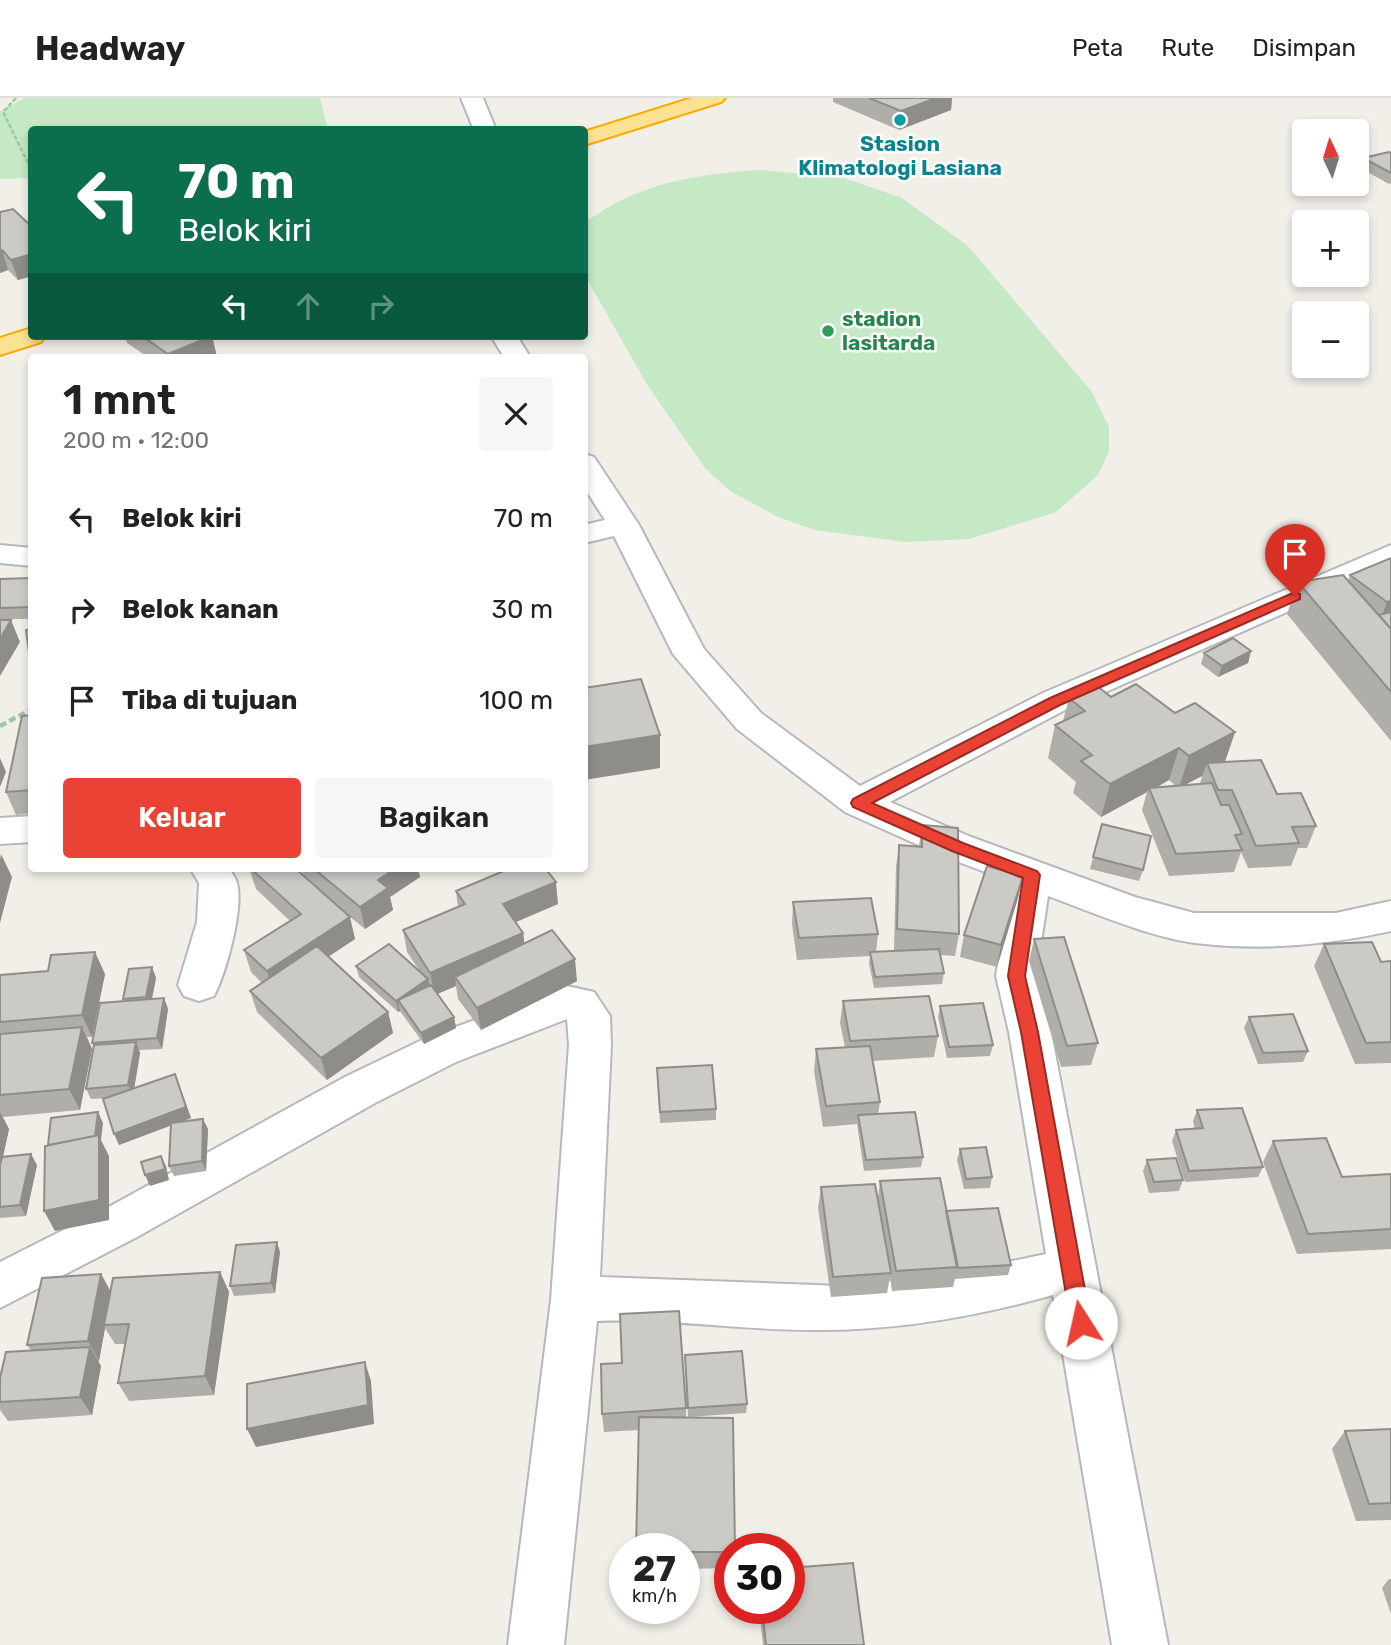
<!DOCTYPE html>
<html lang="id">
<meta charset="utf-8">
<style>
body{margin:0;font-family:Rubik,sans-serif;background:#f6f6f6;color:#222;height:100vh;display:flex;flex-direction:column;font-size:26px;white-space:nowrap}
*{box-sizing:border-box;margin:0}
p{font-size:23px;color:#767676}
.icon{flex:none;width:38px;height:38px;fill:none;stroke:currentColor;stroke-width:2;stroke-linecap:round;stroke-linejoin:round}
.map{position:relative;flex:1;overflow:hidden}
.details{position:absolute;left:28px;top:256px;width:560px;height:518px;display:flex;flex-direction:column;background:#fff;border-radius:7px;box-shadow:0 4px 10px #0003}
.details>*{flex:none}
.guide{position:absolute;left:28px;top:28px;width:560px;height:214px;border-radius:7px;box-shadow:0 4px 10px #0003;background:#0b6e4f;color:#fff;overflow:hidden}
.needle{width:46px;rotate:356deg}
.controls{position:absolute;left:1292px;top:21px;display:grid;gap:14px}
.controls a{display:grid;place-items:center;width:77px;height:77px;border-radius:7px;background:#fff;box-shadow:0 4px 10px #0003;font-size:35px}
.speed{position:absolute;left:609px;top:1435px;display:flex;gap:14px;font-size:35px;font-weight:700;text-align:center}
.speed>*{display:grid;place-content:center;width:91px;height:91px;border-radius:50%;background:#fff;box-shadow:0 4px 10px #0003;line-height:1}
.speed small{font-size:18px;font-weight:400}
.speed .limit{border:10px solid #d22;background:#fff;color:#111}
.pin{position:absolute;display:grid;place-items:center;width:60px;height:60px;color:#fff;margin:-72px -30px;border-radius:50% 50% 50% 0;rotate:-45deg;box-shadow:0 0 7px #0007}
.pin .icon{rotate:45deg}
.me{position:absolute;width:77px;margin:-38px;rotate:350deg;stroke-linejoin:round;filter:drop-shadow(0 0 5px #0008)}
.turn{display:flex;align-items:center;gap:24px;height:147px;padding:0 35px;font-size:32px}
.turn .icon{width:91px;height:91px;stroke-width:2.5}
.turn b{display:block;font-size:49px;line-height:60px}
.lanes{display:flex;align-items:center;height:66px;padding:0 35px;background:#0003;justify-content:center;gap:35px;direction:ltr}
.lanes .off{opacity:.35}
.round{display:grid;place-items:center;flex:none;width:74px;height:74px;border-radius:7px;background:#f6f6f6}
.headline{display:flex;align-items:center;justify-content:space-between;height:119px;padding:0 35px}
h1{font-size:42px;font-weight:600;line-height:52px}
.action{display:flex;gap:14px;margin-top:auto;padding:14px 35px}
.action a{flex:1;height:80px;border-radius:7px;background:#ea4335;color:#fff;font-size:28px;font-weight:600;line-height:80px;text-align:center}
.action a+a{background:#f6f6f6;color:#222}
ul{padding:0;list-style:none}
li{display:flex;align-items:center;gap:21px;height:91px;padding:0 35px}
li div{flex:1}
li b{display:block;font-size:26px}
li em{font-style:normal}
header{display:flex;align-items:center;gap:42px;box-sizing:border-box;height:98px;padding:0 35px;background:#fff;border-bottom:2px solid #e0e0e0}
header strong{font-size:33px}
nav{display:flex;gap:38px;margin-inline-start:auto;font-size:24px}
.map>svg:first-child{display:block}
.green{fill:#c5e8c5}
.lines{fill:none;stroke-linecap:round;stroke-linejoin:round}
.street-casing{stroke:#b5b8bc;stroke-width:4}
.highway-casing{stroke:#f9ab00;stroke-width:4}
.path-far1{stroke:#9cc7a9;stroke-width:2.5;stroke-dasharray:4.5 2;stroke-linecap:butt}
.path{stroke:#9cc7a9;stroke-width:4.5;stroke-dasharray:7 3.5;stroke-linecap:butt}
.street{fill:#fff;fill-rule:evenodd}
.highway{fill:#fde293;fill-rule:evenodd}
.wall{fill:#afaea9;fill-rule:evenodd}
.shaded-wall{fill:#8f8d8a}
.building{fill:#cccac5;stroke:#8f8d8a;stroke-width:2}
.route{fill:#ea4335;stroke:#982c22;stroke-width:2}
.culture-dot{fill:#0f9aa8;stroke:#fff;stroke-width:2.5}
.leisure-dot{fill:#2e9e5b;stroke:#fff;stroke-width:2.5}
.labels{text-anchor:middle;stroke-width:5;stroke-linejoin:round;paint-order:stroke}
.far-culture-label{font-size:21px;font-weight:bold;fill:#0d838f;stroke:#fff}
.far-leisure-label{font-size:21px;font-weight:bold;fill:#27864d;stroke:#fff;text-anchor:start}
</style>
<header>
<strong>Headway</strong>
<nav><a>Peta</a><a>Rute</a><a>Disimpan</a></nav>
</header>
<div class="map">
<svg width="1391" height="1547" viewBox="0 0 1391 1547">
<rect width="100%" height="100%" fill="#f1efe8"/>
<!-- green -->
<path class="green" d="M25,0h295l8,31 -296,1 -1,48 -31,1v-68z
M761,72l83,8 58,20 66,48 124,146 17,35v25l-11,23 -42,37 -87,27 -63,3 -91,-12 -37,-13 -48,-26 -25,-23 -57,-82 -63,-110v-53c51,-40 112,-49 176,-53z"/>
<g class="lines">
<!-- street casing -->
<g class="street-casing">
<path id="street" d="M461,0h22l13,32h-22z
M491,238h26l13,21h-26z
M584,356l10,3 45,68 65,124 57,64 99,73 183,-93 348,-148v21l-324,143 -177,93 81,35 164,60 59,16h142l55,-12v30c-63,14 -131,20 -196,12 -45,-6 -104,-31 -147,-47l-12,80 15,56 117,613h-56l-59,-350c-79,22 -160,36 -242,35 -72,0 -143,-12 -214,-9l-33,324h-56l43,-345 18,-255 -2,-26 -111,43 -81,41 -238,134 -137,71v-46l105,-53 240,-132 81,-39 141,-52 27,6 16,24 1,29 -11,232 242,9 99,-10 105,-22 -37,-222 -13,-56 16,-94 -67,-25 -100,-45 -108,-83 -64,-75 -59,-118 -30,7v-18l21,-5 -21,-33z
M0,447l32,3v18l-32,-3z
M32,718v26l-32,2v-26z
M190,770h39c2,4 7,10 8,15 7,25 -11,90 -23,113l-15,5 -15,-5 -6,-11 19,-63 2,-39z"/>
</g>
<!-- highway casing -->
<g class="highway-casing">
<path id="highway" d="M692,0h33l-4,4 -137,43v-13z
M32,230v8h13l-4,6 -41,13v-17z"/>
</g>
<!-- path-far1 -->
<path class="path-far1" d="M16,0l-13,14 25,51h4"/>
<!-- path -->
<path class="path" d="M0,628l32,-17"/>
<!-- street -->
<use href="#street" class="street"/>
<!-- highway -->
<use href="#highway" class="highway"/>
</g>
<!-- wall -->
<path class="wall" d="M833,0h119l-1,12 -52,20 -66,-28z
M1391,55v30l-2,1 -29,-16 3,-10z
M0,114l32,15v49l-14,4 -10,-10 -8,3z
M125,238h87l5,21h-69l-21,-14z
M1391,460v183l-104,-127 11,-32 50,-2 2,-5z
M32,480v41h-32v-40z
M1251,553l-3,12 -30,14 -17,-13 3,-11z
M1111,599l64,16 60,19 -10,30 52,32 39,32 -9,22h-9l-7,18 -43,2 -7,-16 -7,20 -65,4 -27,-66 5,-18 -46,25 -28,-24 3,-11 -28,-24 7,-33 8,-4 6,-23zM1202,678l-2,8 -16,1zM1169,682l7,6 -19,1z
M32,617v98l-16,2 -10,-23z
M1102,726l41,46 -4,11 -49,-12z
M922,727l37,109 -4,22 -15,-1 4,18 -2,11 -68,4 -5,-25 1,-7 -73,4 -5,-36 1,-22 85,32 -2,18 18,-1 2,-84 3,-22 20,1z
M249,770l55,8 -3,-8h117l2,9 -30,20 3,13 -28,19 -16,-13 6,23 -27,18 60,55 5,21 -66,47 -70,-68 -7,-21 12,-8 -11,-11 -7,-22 46,-29 -34,-32z
M1023,778l-5,22 -21,69 -37,-10 4,-22z
M456,793l102,13 -42,18 7,11 1,10 53,38 -96,49 -23,-31 -2,-13 -19,8 17,23 2,11 -32,16 -24,-33 -2,1 -39,-35 -3,-11 63,4 -12,-18 -4,-22 55,-23z
M1034,841l64,104 -7,22 -30,2 -32,-106z
M1324,846l57,18 10,-1v102l-36,1 -41,-98z
M152,869l4,11 -4,21 12,-1 4,11 -6,40 -23,1 1,3 -6,35 45,-3 12,33 -11,4 23,-3 5,10 -2,42 -32,5 -5,-10 2,-41 -52,20 -12,-47 -16,1 -5,-10 8,-43 -2,-3 32,-42 -1,-2z
M105,876l-13,63h-5l5,12 -12,61 -77,7 6,12 -6,28 34,8 -11,51 -26,2v-243z
M843,903l95,35 -4,21 -61,4 7,41 -2,12 45,43 -2,10 -57,4 -7,-47 -34,3 -9,-56 2,-22 29,-2 -5,-24z
M940,908l53,39 -3,11 -43,2 -9,-41z
M1249,919l59,34 -5,11 -45,2 -14,-36z
M657,970l59,41v11l-56,3z
M1197,1012l66,57 -5,10 -73,5 -13,-41 4,-11 19,-1 -2,-8z
M1273,1043l69,36 49,-3v75l-94,5 -34,-92z
M960,1051l32,28 -2,11 -26,1 -7,-29z
M1147,1062l36,20 -4,11 -30,2 -6,-22z
M880,1083l66,30 65,54 -3,10 -53,4 -2,8 -61,4 -2,-14 -3,16 -56,4 -13,-89 3,-21 57,11z
M280,1154l-5,41 -41,3 -4,-10z
M220,1174l9,20 -15,103 -85,6 -11,-18 8,-39h-11l-10,-16 -6,33h-1l3,5 -9,49 -84,6 -8,-11v-32l31,-28 -4,-5 74,-71 10,18z
M685,1257l62,49 -1,9 -58,4z
M686,1310v10l44,131v19l-46,1v-20l-45,-119 -35,2 -2,-18z
M1391,1331v91l-35,1 -24,-72 13,-18z
M1389,1481h2v35l-9,-26z
M759,1510h30l75,37h-101z"/>
<!-- shaded-wall -->
<path class="shaded-wall" d="M936,0h16l-1,12 -52,20 2,-19z
M2,152l6,20 -8,3v-22z
M32,156v22l-14,4 -7,-20z
M212,238l5,21h-48l-1,-3z
M1391,503v18l-12,5 8,-22z
M11,522l9,22 -20,34v-37z
M1251,553l-3,12 -30,14 4,-11z
M1235,634l-11,32 -17,-1 -5,13 -23,12 10,-32z
M660,637v33l-76,12v-33z
M1179,650l-10,32 -19,11 -1,-3 -2,4 -46,25 9,-33z
M0,660l6,14 -6,15z
M1,756l11,23 -12,46v-63z
M396,770h22l2,9 -30,20 3,13 -28,19 -5,-22 18,-27z
M1023,778l-5,22 -21,69 4,-22z
M556,784l2,22 -52,22 -3,-22z
M350,819l5,22 -82,54 -6,-22z
M523,835l3,21 -71,23 1,9 -21,9 -5,-22z
M95,854l10,22 -13,63 -10,-22z
M575,861l2,22 -96,49 -4,-22z
M152,869l4,11 -6,30 -4,-11z
M428,881l2,11 -32,10 2,11 -2,1 -2,-11z
M164,900l4,11 -6,40 -5,-11z
M388,914l5,21 -66,47 -6,-22z
M454,919l2,11 -32,16 -3,-11z
M82,929l10,22 -12,61 -11,-21z
M136,944l4,11 -7,43 -5,-11z
M175,976l16,44 -72,27 -5,-11z
M0,1014l9,17 -9,41z
M98,1014l5,11 -2,17 8,16v64l-54,11 -11,-20 51,-73z
M203,1021l5,10 -2,42 -4,-10z
M31,1056l6,11 -11,51 -6,-11z
M161,1058l5,10 3,14 -19,6 -5,-11z
M277,1144l3,10 -5,41 -4,-10z
M220,1174l9,20 -15,103 -9,-19z
M101,1176l11,20 -8,31 1,3 -6,33 -11,-20z
M90,1249l11,19 -9,49 -12,-18z
M365,1264l6,19 3,43 -118,23 -9,-18z"/>
<!-- building -->
<path class="building" d="M869,0h67l-35,13z
M1389,54l2,1v20l-28,-15z
M13,111l19,18v27l-21,6 -9,-10 -2,1v-39z
M142,238h70l-44,18z
M1391,460v43l-4,1 -37,-27z
M1343,477l48,54v63l-93,-110z
M32,480v29l-32,1v-29z
M1391,514v17l-12,-14z
M0,522h11l-11,19z
M32,531v23l-3,1 -3,-23z
M1233,540l18,13 -29,15 -18,-13z
M641,581l19,56 -76,12v-59z
M1136,586l39,29 20,-10 40,29 -46,24 -10,-8 -69,36 -29,-23 11,-6 -37,-30 30,-14 -16,-13 27,-13 15,12z
M32,617v75l-26,2 16,-76z
M1261,662l16,34 24,-1 15,33 -24,1 7,16 -43,3 -24,-56h-14l-11,-27z
M1212,685l9,22h8l13,29 -7,1 7,15 -66,4 -27,-66z
M1102,726l49,12 -8,34 -50,-13z
M922,727l36,3 1,106 -62,-5 2,-84 23,2z
M987,768l36,10 -22,69 -37,-10z
M250,770h45l55,49 -83,54 -23,-21 57,-36z
M313,770h83l-18,12 10,8 -28,19z
M511,770h34l11,14 -53,22 20,29 -93,40 -27,-43 62,-26 -9,-13z
M871,800l7,36 -79,4 -6,-36z
M552,832l23,29 -98,49 -22,-31z
M1064,839l34,106 -31,3 -33,-107z
M1372,844l9,20 10,-1v81l-25,1 -42,-99z
M389,846l39,35 -32,22 -40,-35z
M317,848l71,66 -67,46 -71,-67z
M939,851l5,24 -69,4 -5,-25z
M95,854l-13,63 -82,7v-47l48,-4 3,-16z
M152,869l-6,30 -23,2 6,-30z
M431,887l23,32 -33,16 -23,-33z
M929,898l9,40 -88,5 -7,-40z
M164,900l-7,40 -65,5 8,-40z
M983,905l10,42 -44,2 -9,-41z
M1293,916l15,37 -45,2 -14,-36z
M82,929l-13,62 -69,6v-61z
M136,944l-8,43 -42,4 8,-44z
M870,948l10,56 -54,4 -10,-57z
M712,967l4,44 -56,3 -3,-44z
M175,976l11,33 -72,27 -11,-35z
M1242,1010l21,59 -74,4 -13,-41 27,-2 -6,-18z
M98,1014l-3,24 -47,9 3,-27z
M915,1014l8,45 -57,3 -8,-45z
M203,1021l-1,42 -33,5 2,-43z
M99,1037v65l-55,11 1,-65z
M1326,1040l16,39 49,-3v55l-83,5 -35,-93z
M986,1049l6,30 -26,2 -6,-30z
M31,1056l-11,51 -20,2v-42l2,-8z
M161,1058l4,13 -20,6 -4,-13z
M1176,1060l7,22 -29,2 -7,-22z
M940,1080l18,89 -62,4 -16,-90z
M875,1086l16,89 -58,4 -12,-90z
M998,1110l13,57 -54,3 -11,-57z
M277,1144l-6,41 -41,3 6,-41z
M220,1174l-15,104 -87,7 11,-59 -25,1 9,-47z
M101,1176l-13,67 -61,4 15,-67z
M679,1213l7,97 -84,6 -1,-50 21,-1 -2,-49z
M90,1249l-10,50 -80,5v-24l6,-26z
M742,1253l5,53 -59,4 -3,-53z
M365,1264l3,43 -121,24v-45z
M639,1319l94,1 2,131h-5v3h-46v-3h-48z
M1391,1331v74l-22,1 -24,-73z
M853,1465l11,82h-98l-4,-37h27v-40z"/>
<!-- route -->
<path class="route" d="M1295,494l5,2v5l-240,106 -188,98 91,40 74,28 3,4 -15,101 13,56 53,291 -3,7 -7,2 -7,-2 -3,-7 -50,-291 -13,-56 15,-98 -71,-27 -99,-44 -2,-4 2,-4 197,-101z"/>
<!-- markers -->
<circle class="culture-dot" cx="900" cy="22" r="7"/>
<circle class="leisure-dot" cx="828" cy="233" r="7"/>
<g class="labels">
<!-- far-culture labels -->
<g class="far-culture-label">
<text x="900" y="53">Stasion<tspan x="900" dy="24">Klimatologi Lasiana</tspan></text>
</g>
<!-- far-leisure labels -->
<g class="far-leisure-label">
<text x="842" y="228">stadion<tspan x="842" dy="24">lasitarda</tspan></text>
</g>
</g>
</svg>
<div class="controls">
<a><svg class="needle" viewBox="-14 -14 28 28"><path d="M0-13l5 13h-10z" fill="#e53935"/><path d="M0 13l5-13h-10z" fill="#767676"/></svg></a>
<a>+</a>
<a>−</a>
</div>
<div class="speed"><div>27<small>km/h</small></div><div class="limit">30</div></div>
<div class="pin" style="left:1295px;top:498px;background:#d93025"><svg class="icon" aria-label="arrive" viewBox="0 0 24 24"><path d="M6 21V4h12l-3 4 3 4H6"/></svg></div>
<svg class="me" style="left:1081px;top:1225px" viewBox="-20 -20 40 40"><circle r="19" fill="#fff"/><path d="M0-13L10 11 0 6-10 11z" fill="#ea4335"/></svg>
<div class="guide">
<div class="turn"><svg class="icon" aria-label="left" viewBox="0 0 24 24"><path d="M17 20v-9H6M10 6l-5 5 5 5"/></svg><div><b>70 m</b>Belok kiri</div></div>
<div class="lanes"><svg class="icon" aria-label="left" viewBox="0 0 24 24"><path d="M17 20v-9H6M10 6l-5 5 5 5"/></svg><svg class="icon off" aria-label="ahead" viewBox="0 0 24 24"><path d="M12 20V5M6 11l6-6 6 6"/></svg><svg class="icon off" aria-label="right" viewBox="0 0 24 24"><path d="M7 20v-9h11M14 6l5 5-5 5"/></svg></div>
</div>
<section class="details">
<div class="headline"><div><h1>1 mnt</h1><p>200 m · 12:00</p></div><a class="round"><svg class="icon" aria-label="close" viewBox="0 0 24 24"><path d="M6 6l12 12M18 6L6 18"/></svg></a></div>
<ul>
<li><svg class="icon" aria-label="left" viewBox="0 0 24 24"><path d="M17 20v-9H6M10 6l-5 5 5 5"/></svg><div><b>Belok kiri</b></div><em>70 m</em></li>
<li><svg class="icon" aria-label="right" viewBox="0 0 24 24"><path d="M7 20v-9h11M14 6l5 5-5 5"/></svg><div><b>Belok kanan</b></div><em>30 m</em></li>
<li><svg class="icon" aria-label="arrive" viewBox="0 0 24 24"><path d="M6 21V4h12l-3 4 3 4H6"/></svg><div><b>Tiba di tujuan</b></div><em>100 m</em></li>
</ul>
<div class="action"><a>Keluar</a><a>Bagikan</a></div>
</section>
</div>
